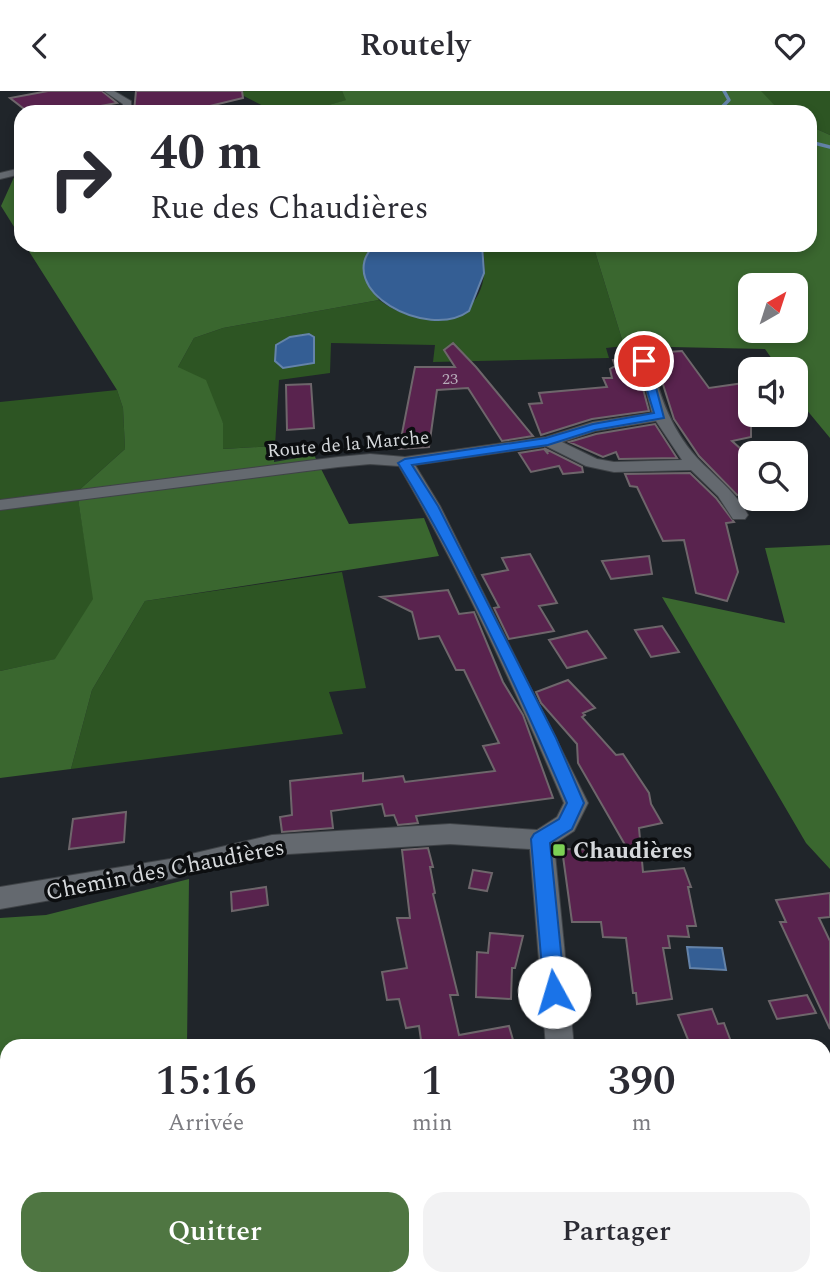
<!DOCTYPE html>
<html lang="fr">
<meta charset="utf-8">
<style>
body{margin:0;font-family:Spectral,serif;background:#f2f2f3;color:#2b2b33;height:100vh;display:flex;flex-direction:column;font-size:26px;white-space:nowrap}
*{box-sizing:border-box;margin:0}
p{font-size:23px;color:#7c7c81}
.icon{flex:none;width:38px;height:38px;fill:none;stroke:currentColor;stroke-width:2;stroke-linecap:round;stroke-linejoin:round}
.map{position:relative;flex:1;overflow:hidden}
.details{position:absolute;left:0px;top:948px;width:831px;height:247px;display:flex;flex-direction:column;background:#fff;border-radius:21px 21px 0 0;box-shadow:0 4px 10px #0003}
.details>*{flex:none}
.banner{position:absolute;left:14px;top:14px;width:803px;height:147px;border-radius:21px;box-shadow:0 4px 10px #0003;background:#fff;color:#2b2b33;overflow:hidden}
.needle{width:46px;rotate:39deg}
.fabs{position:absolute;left:738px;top:182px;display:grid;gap:14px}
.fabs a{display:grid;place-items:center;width:70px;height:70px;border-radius:14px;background:#fff;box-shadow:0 4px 10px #0003;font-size:35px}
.pin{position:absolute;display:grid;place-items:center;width:60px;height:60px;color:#fff;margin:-30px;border:4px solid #fff;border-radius:50%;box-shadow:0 2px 7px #0007}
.me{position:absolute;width:77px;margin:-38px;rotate:354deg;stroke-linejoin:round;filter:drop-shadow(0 0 5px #0008)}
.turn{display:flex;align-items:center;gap:24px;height:147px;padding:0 21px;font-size:32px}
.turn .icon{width:91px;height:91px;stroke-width:2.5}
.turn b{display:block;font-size:49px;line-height:60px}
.eta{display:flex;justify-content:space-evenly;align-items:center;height:119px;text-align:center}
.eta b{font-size:42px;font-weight:600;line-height:49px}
.action{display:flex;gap:14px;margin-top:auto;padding:14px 21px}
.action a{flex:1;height:80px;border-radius:21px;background:#4f7642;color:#fff;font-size:28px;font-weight:600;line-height:80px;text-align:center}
.action a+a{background:#f2f2f3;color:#2b2b33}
header{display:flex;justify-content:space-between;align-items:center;height:91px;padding:0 21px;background:#fff;font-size:32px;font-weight:600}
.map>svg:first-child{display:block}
.green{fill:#2d5523}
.forest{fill:#3a672f;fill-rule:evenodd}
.water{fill:#345e94;stroke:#6483a9;stroke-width:2}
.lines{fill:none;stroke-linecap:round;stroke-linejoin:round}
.stream{stroke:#6483a9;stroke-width:3.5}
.building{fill:#59234e;stroke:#6e666b;stroke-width:2}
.lane-casing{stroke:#3f4347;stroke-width:2}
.street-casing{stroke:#3f4347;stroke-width:2}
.lane{fill:#64696f;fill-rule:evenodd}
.street{fill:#64696f;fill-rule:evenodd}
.route{fill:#1a73e8;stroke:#114b97;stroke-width:2}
.poi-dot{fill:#7cd155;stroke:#0c0e10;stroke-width:2.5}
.labels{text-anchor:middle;stroke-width:7;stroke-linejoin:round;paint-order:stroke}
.far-number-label{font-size:16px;fill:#b6abb8}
.far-street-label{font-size:19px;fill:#d5d8db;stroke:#0c0e10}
.poi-label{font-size:23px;font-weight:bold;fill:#d5d8db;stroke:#0c0e10;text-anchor:start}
.street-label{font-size:23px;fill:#d5d8db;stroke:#0c0e10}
</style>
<header><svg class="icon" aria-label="back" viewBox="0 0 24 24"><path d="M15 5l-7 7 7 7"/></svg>Routely<svg class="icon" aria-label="heart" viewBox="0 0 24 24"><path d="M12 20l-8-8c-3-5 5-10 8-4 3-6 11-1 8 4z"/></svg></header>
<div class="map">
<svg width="830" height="1194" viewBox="0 0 830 1194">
<rect width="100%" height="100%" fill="#20252a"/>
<!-- green -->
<path class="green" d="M234,0h108l5,9 -43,12h-29z
M760,0h70v44l-20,-9v-14h-29z
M482,154h111l31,101 -18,2 3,10 -176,4 2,-17 -104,-2 -1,30 -51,7 -4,66 -53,3 1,-26 -45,-56 16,-29 29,-10 156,-28c53,38 119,20 103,-55z
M117,299l6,18 2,41 -48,43 17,107 -38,60 -56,12v-269z
M342,481l24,116 -37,4 14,42 -272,35 21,-79 53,-89z"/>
<!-- forest -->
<path class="forest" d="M342,0h419l20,21h-477l42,-12z
M810,35l20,9v303l-34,-41v-28h-17l-14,-20 -141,-3 -31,-101h217zM751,194h45v46h-45z
M21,83v64l-20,-32 14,-31z
M25,154h349l-7,8 4,35 8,12 -156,28 -29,10 -16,29 28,13 17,43v26l52,-3 -1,16 40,-7 35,69 75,-6 15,38 -294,45 -53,89 -21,79 -71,9v-107l55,-12 38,-60 -16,-107 48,-43 -2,-41 -6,-18z
M830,454v324l-24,-26 -144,-246 123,26 -20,-75z
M189,788l-2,167 -180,1v55l-7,2v-186l46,-3z
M105,1188h78v6h-78z"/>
<!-- water -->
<path class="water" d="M374,154h108l2,28 -15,38c-41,30 -137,-21 -95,-66z
M309,243l5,3v26l-31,5 -8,-7 1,-16 14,-8z
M687,856l35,1 4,22 -36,-2z"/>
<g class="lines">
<!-- stream -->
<path class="stream" d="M724,0l5,9 -8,8 4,4
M810,51l20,5"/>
</g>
<!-- building -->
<path class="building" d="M48,0h54l15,12 -49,9h-40l-18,-14z
M136,0h106l1,7 -58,14h-51z
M453,252l23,24 57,69 -31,5 -34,-53 -31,2 -8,57 -30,2 16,-82h40l-11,-17z
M682,260l27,37 42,-6v55l-19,4 19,17v35l-14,2 -38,-39 -25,-37 -21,-66z
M617,261h16l16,59 -57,8 -51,16 -12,-31 13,-1 -3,-10 68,-6 -4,-9h9l-2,-9 5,-3 -2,-6 5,-1z
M311,293l3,44 -27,2 -1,-45z
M655,333l22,34 -58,1 -3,-7 -13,5 -34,-15 27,-8z
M544,358l4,5 -2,-5 36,18 1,5 -20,2 -4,-8 -28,6 -12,-19z
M690,382l26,25 18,24 -8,1 12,49 -11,29 -31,-8 -12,-53 -21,1 -26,-54 -7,-1 -5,-12z
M530,463l27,49 -18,3 15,25 -45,8 -15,-31 5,-1 -17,-32 26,-5 -6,-12z
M649,465l3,18 -41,5 -9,-18z
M448,499l11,24 15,-2 29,70 20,33 30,83 -137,18 2,7 -20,2 -4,-10 -9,1 -3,-12 -51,7 2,17 -51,4 -2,-15 12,-2 -2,-34 73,-8v8l40,-5 2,6 90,-11 -12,-25 16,-3 -35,-73h-8l-17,-34 -20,3 -7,-27 -31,-15z
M662,535l17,26 -28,5 -16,-27z
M587,540l19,27 -39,10 -18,-28z
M568,589l27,28 -12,5 2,2 -3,2 34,38 7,-1 26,39 2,11 11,19 -23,5 4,44 41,-4 7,19h-3l8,39h-9l2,11 -21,-1 2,12h-7l9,51 -35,5 -1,-11h-3l-7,-55 -23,-1 -2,-15h-29l-10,-73 66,1 -50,-87 -1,-19 -36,-41 -5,-11z
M126,721l-2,30 -55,7 4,-30z
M428,757l5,19h-3l5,26 -2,1 25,101h-8l9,40 50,-9 6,21h-93l-3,-21 -13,2 -7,-29 -12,1 -5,-28 25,-4 -10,-50h13l-8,-68z
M473,779l19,3 -5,18 -18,-3z
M266,796l2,18 -36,6 -1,-19z
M830,802v24l-11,1 11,23v88l-50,-107h6l-10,-22z
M490,842l33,3 -8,32h-3l-1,31 -35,-2 1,-45 11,1z
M807,904l9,18 -39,6 -8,-18z
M712,918l6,15 6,-1 9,24h-42l-13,-32z"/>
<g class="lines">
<!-- lane casing -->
<g class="lane-casing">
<path id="lane" d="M7,1096v16l-7,2v-16z
M7,1179v9h8l-2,5 -13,1v-13z"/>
</g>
<!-- street casing -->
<g class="street-casing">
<path id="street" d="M104,0h10l17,10v11h-10l2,-8z
M21,77v6l-21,5v-6z
M642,253l7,4c7,40 20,79 48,110 18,19 38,33 51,57l-3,4h-12l-15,-23 -27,-26 -77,2 -28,-6 -40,-20 -131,19 25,41 148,297 -14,28 -20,13 20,203h-28l-16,-198 -80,-5 -178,11 -102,24 -170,30v-22l170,-28 102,-24 178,-11 87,6 20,-13 7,-14c-49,-114 -102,-229 -165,-337l-29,-2 -32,3 -338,43v-10l338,-43 32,-3 35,3 141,-20 47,-15 59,-9 -17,-65zM656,330l26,39 -68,2 -17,-3 -35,-17 33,-11z
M649,1188h34l3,6h-35z"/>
</g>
<!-- lane -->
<use href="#lane" class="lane"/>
<!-- street -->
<use href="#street" class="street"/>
</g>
<!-- route -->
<path class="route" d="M644,267l5,3 15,57 -69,12 -47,15 -136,20 26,41 118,232 28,65 -12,26 -22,14 15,149 -3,6 -8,3 -7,-3 -3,-6 -13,-153 3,-5 25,-15 8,-16c-48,-112 -105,-236 -169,-340l7,-4 141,-21 47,-14 61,-11 -16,-52z"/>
<!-- markers -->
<rect class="poi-dot" x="552" y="752" width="14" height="14" rx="3.5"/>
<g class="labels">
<!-- far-number labels -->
<g class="far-number-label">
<text x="450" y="293">23</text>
</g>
<!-- far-street labels -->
<g class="far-street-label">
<text transform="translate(348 352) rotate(-5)" y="7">Route de la Marche</text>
</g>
<!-- poi labels -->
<g class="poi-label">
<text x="573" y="767">Chaudières</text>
</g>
<!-- street labels -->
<g class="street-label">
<text transform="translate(165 778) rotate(-11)" y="8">Chemin des Chaudières</text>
</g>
</g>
</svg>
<div class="fabs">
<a><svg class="needle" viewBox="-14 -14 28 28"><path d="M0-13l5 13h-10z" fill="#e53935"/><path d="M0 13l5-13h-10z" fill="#7c7c81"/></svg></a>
<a><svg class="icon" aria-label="sound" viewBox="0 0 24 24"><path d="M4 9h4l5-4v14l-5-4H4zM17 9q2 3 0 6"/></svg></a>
<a><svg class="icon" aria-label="search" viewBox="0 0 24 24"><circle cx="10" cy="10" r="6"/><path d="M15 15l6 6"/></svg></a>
</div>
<div class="pin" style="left:644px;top:270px;background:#d93025"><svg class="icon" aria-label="arrive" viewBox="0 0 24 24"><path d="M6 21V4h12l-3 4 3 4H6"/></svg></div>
<svg class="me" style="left:554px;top:901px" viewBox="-20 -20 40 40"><circle r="19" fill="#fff"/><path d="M0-13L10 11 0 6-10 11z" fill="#1a73e8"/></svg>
<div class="banner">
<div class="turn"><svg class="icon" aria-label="right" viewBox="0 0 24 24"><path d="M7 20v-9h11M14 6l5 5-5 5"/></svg><div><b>40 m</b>Rue des Chaudières</div></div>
</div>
<section class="details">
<div class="eta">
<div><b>15:16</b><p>Arrivée</p></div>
<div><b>1</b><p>min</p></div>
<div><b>390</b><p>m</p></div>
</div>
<div class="action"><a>Quitter</a><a>Partager</a></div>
</section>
</div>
